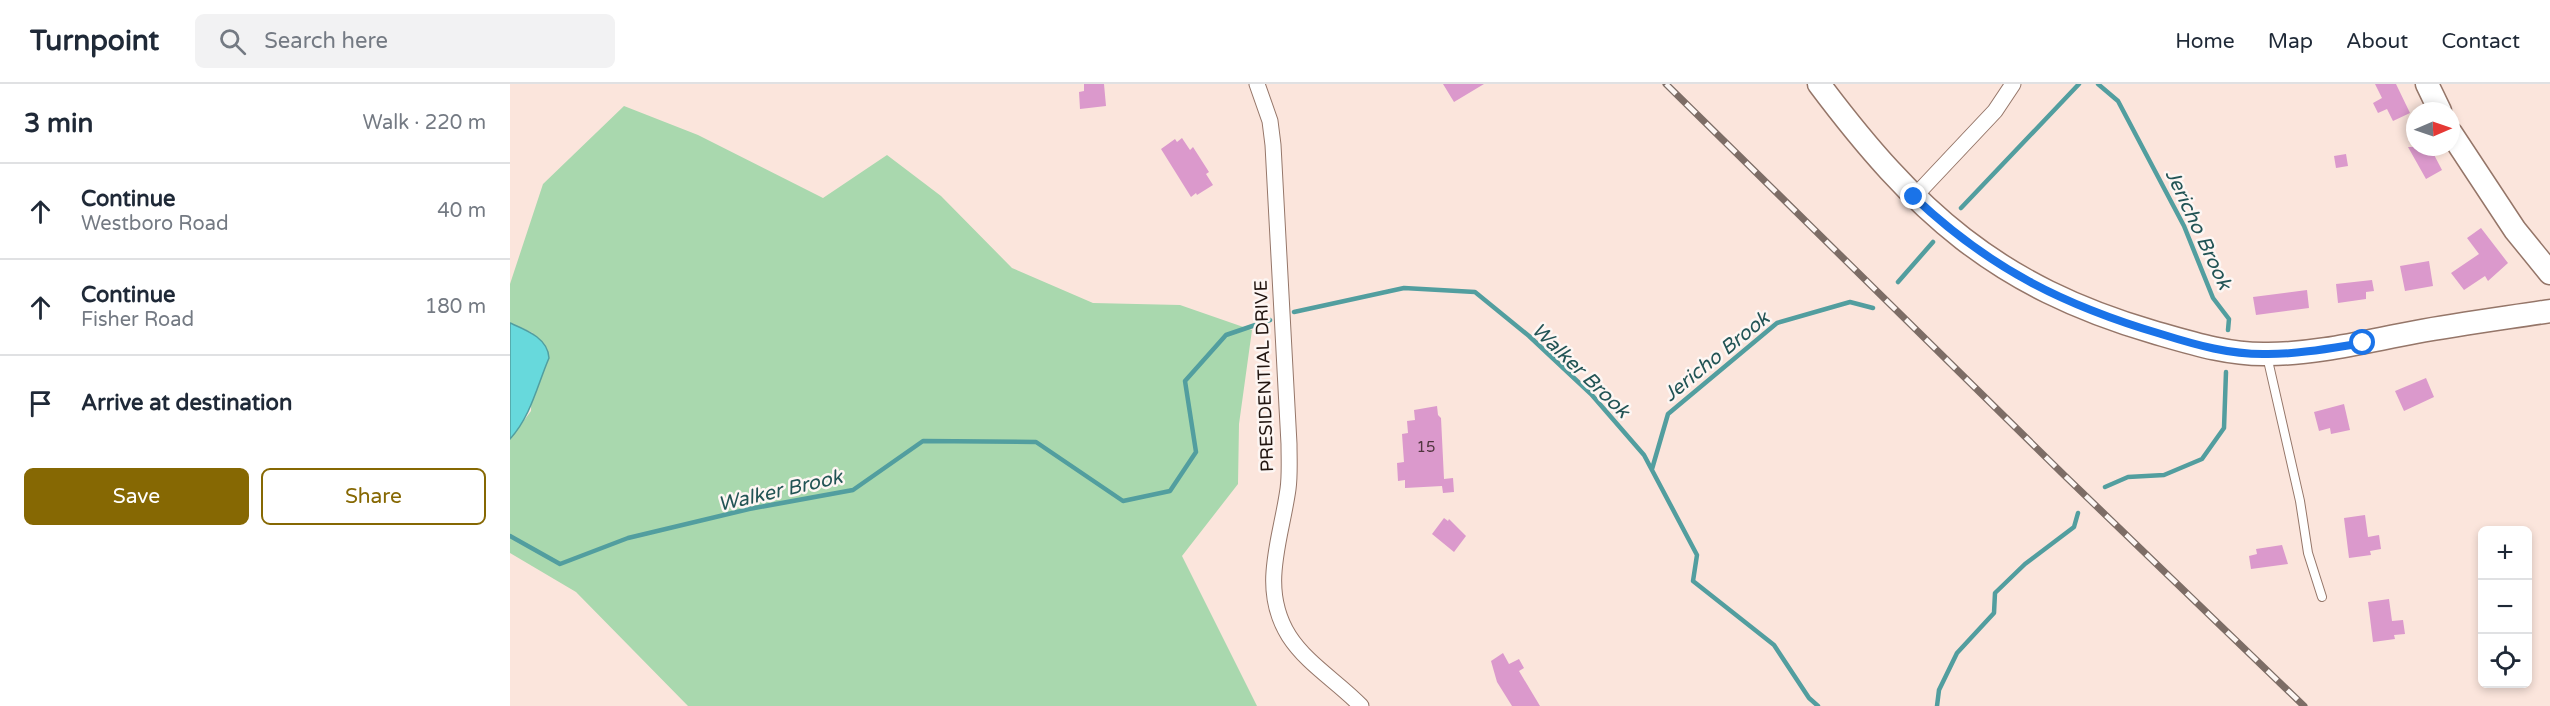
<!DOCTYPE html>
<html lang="en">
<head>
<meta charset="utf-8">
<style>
  :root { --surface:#fff; --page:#f2f2f3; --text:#1f2937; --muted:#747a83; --line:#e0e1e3; --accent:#866803 }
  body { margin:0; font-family:"Varela Round",sans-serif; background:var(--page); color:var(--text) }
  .controls { position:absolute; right:18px; bottom:18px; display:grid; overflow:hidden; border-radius:9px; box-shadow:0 3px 9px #0003 }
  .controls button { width:54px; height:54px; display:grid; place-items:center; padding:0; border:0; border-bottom:2px solid var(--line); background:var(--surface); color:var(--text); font:30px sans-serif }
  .compass { position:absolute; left:1896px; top:18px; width:54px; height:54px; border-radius:50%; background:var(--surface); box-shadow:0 3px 9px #0003; rotate:88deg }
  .stop { position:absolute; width:18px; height:18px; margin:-14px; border:4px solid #1a73e8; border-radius:50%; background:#fff }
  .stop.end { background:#1a73e8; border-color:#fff; box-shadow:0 2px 6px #0008 }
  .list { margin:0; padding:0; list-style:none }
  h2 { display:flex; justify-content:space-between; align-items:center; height:78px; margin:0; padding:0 24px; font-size:26px }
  h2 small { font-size:20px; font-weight:400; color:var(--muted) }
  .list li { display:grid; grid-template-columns:39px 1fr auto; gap:18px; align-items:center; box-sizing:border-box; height:96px; padding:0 24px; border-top:2px solid var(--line) }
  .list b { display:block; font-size:22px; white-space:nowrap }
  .list p { margin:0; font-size:20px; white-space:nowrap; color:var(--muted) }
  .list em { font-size:20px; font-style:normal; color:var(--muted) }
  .actions { display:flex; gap:12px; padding:18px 24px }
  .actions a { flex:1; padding:14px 0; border:2px solid var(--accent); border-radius:9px; text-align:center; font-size:21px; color:var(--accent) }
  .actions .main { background:var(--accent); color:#fff }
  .icon { flex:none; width:33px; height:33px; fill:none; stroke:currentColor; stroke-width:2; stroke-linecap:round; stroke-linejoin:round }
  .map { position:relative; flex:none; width:2040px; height:622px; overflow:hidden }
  header { display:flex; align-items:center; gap:36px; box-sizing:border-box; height:84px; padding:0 30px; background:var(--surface); border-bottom:2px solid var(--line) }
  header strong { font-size:28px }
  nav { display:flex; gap:33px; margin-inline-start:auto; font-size:21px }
  .search { width:420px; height:54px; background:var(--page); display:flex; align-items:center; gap:15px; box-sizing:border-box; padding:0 21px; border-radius:9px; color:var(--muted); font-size:22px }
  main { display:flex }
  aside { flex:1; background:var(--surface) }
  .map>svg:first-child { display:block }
</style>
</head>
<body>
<header>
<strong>Turnpoint</strong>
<div class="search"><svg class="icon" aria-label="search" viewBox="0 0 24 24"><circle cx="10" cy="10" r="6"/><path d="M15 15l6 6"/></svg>Search here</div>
<nav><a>Home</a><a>Map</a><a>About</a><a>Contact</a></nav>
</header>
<main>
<aside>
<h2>3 min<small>Walk · 220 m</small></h2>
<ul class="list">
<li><svg class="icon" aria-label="ahead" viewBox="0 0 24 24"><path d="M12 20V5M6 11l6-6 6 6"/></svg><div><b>Continue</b><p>Westboro Road</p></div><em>40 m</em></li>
<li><svg class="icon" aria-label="ahead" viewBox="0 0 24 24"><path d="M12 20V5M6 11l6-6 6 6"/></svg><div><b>Continue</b><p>Fisher Road</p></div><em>180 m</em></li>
<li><svg class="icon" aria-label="arrive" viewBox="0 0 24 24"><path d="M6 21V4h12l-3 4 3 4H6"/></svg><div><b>Arrive at destination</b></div></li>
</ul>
<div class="actions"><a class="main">Save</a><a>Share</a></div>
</aside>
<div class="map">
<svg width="2040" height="622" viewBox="0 0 2040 622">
  <rect width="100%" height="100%" fill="#fbe5dc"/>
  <!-- green -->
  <path fill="#a9d8ae" d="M114,22l74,29 125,63 64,-43 54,41 71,72 81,35 87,2 72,25 -13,94 -1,60 -56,72 75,150h-569l-112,-114 -66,-39v-114l21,-28 2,-78 -23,-10v-39l33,-100z"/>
  <!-- water -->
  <path fill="#67d9dc" stroke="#529e9f" stroke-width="1.5" d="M0,239c16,7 38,15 39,35 -12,28 -18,58 -39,81z"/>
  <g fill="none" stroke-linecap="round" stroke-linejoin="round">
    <!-- stream -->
    <path stroke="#529e9f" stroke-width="4.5" d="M1588,0l20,17 66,125 29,72 16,21 -1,11
      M1451,124l118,-124
      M1388,198l35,-40
      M784,228l110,-24 71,4 54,44 62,58 53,61 53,100 -4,26 81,64 35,53 9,8
      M1142,385l16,-55 109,-91 73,-21 23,6
      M1595,403l23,-10 36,-2 38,-16 22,-31 2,-56
      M0,452l50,28 68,-26 121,-29 104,-19 70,-49 113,1 87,59 47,-10 26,-39 -11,-71 41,-46 44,-15
      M1427,622l2,-16 18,-37 37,-40 1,-20 30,-29 49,-37 4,-14"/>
  </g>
  <!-- building -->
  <path fill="#db99cc" d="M574,0h20l2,22 -26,3 -1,-17 5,-1z
    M933,0h41l-30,18z
    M1865,0h21l14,29 -17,8 -6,-12 -9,4 -5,-10 9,-5z
    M672,54l8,12 3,-3 16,25 -3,2 7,11 -16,10 -1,-2 -5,4 -30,-48 14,-10 2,3z
    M1898,63h22l12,23 -16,9z
    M1836,70l2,12 -12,2 -2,-12z
    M1971,144l27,35 -20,18 -3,-5 -21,14 -13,-17 28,-19 -12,-16z
    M1919,177l4,25 -28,5 -5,-25z
    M1862,196l2,11 -8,1v7l-28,4 -2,-19z
    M1797,206l2,18 -53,7 -3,-18z
    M1916,294l8,19 -30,14 -9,-20z
    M1834,320l6,26 -19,4 -1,-6 -11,3 -5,-19z
    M927,322l1,9 3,3 3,61 9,-1 1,14 -11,1 -1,-7 -37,2v-8l-7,1 -1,-18 7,-1 -2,-28 6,-1 -1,-12 8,-1 -1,-10z
    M1855,431l3,22 11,-2 2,14 -11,2 1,4 -22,3 -5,-40z
    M934,434l4,3 1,-2 17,17 -12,16 -22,-18z
    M1772,461l6,19 -37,5 -2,-13 8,-2 -1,-5z
    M1879,515l3,22 11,-1 2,14 -11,1 1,4 -22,3 -5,-40z
    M993,569l6,11 10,-5 5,9 -5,3 21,35h-28l-15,-24 -6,-21z"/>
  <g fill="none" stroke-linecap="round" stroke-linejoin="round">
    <defs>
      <path id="lane" d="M1757,272l33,145 8,52 14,44"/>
      <path id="street" d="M747,0l13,37 3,24 16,299c0,15 1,31 -1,45 -7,51 -29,99 1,147 18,28 49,46 72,70
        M1404,113l81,-86 18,-27"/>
      <path id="secondary" d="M1309,0c96,128 177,202 334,248 38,11 75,23 115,22 50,0 99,-13 148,-22 44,-8 89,-14 134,-21
        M1917,0l13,27
        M1941,49l64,97 35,43"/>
    </defs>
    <!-- lane casing -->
    <use href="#lane" stroke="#957669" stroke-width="10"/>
    <!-- street casing -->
    <use href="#street" stroke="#957669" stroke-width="17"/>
    <!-- secondary casing -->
    <use href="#secondary" stroke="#957669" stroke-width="25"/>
    <!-- lane -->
    <use href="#lane" stroke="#fff" stroke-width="8"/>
    <!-- street -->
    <use href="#street" stroke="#fff" stroke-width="15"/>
    <!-- secondary -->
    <use href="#secondary" stroke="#fff" stroke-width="22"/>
    <defs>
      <path id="rail" d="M1156,0l398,391 240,231"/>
    </defs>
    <!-- rail casing -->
    <use href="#rail" stroke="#7d6d66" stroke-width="7"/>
    <!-- rail -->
    <use href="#rail" stroke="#fdf6f3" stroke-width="4.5" stroke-dasharray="14" stroke-linecap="butt"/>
  </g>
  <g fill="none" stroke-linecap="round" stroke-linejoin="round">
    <!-- route -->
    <path stroke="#1a73e8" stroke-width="8" d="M1404,113c75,71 149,108 247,137 35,11 70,21 107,20 32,0 63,-6 95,-11"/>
  </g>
  <g text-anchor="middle" stroke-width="5" stroke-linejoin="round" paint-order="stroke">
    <!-- number labels -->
    <g font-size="15" fill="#50363f">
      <text x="916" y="368">15</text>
    </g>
    <!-- street labels -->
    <g font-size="18" fill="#211510" stroke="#fdf6f3">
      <text transform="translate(754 292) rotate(-92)" y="6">PRESIDENTIAL DRIVE</text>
    </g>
    <!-- water labels -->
    <g font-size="20" font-style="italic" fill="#225455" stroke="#fdf6f3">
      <text transform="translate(1689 145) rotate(65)" y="7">Jericho Brook</text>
      <text transform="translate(1206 272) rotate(-39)" y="7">Jericho Brook</text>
      <text transform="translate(1071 286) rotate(44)" y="7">Walker Brook</text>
      <text transform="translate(270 406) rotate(-13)" y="7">Walker Brook</text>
    </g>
  </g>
</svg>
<div class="controls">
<button>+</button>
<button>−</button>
<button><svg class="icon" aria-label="locate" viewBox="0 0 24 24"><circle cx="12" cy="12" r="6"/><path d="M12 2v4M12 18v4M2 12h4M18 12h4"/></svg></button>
</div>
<svg class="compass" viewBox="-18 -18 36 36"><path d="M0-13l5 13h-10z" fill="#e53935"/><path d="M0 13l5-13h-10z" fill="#747a83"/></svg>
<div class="stop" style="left:1853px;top:259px"></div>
<div class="stop end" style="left:1404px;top:113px"></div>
</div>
</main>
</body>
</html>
